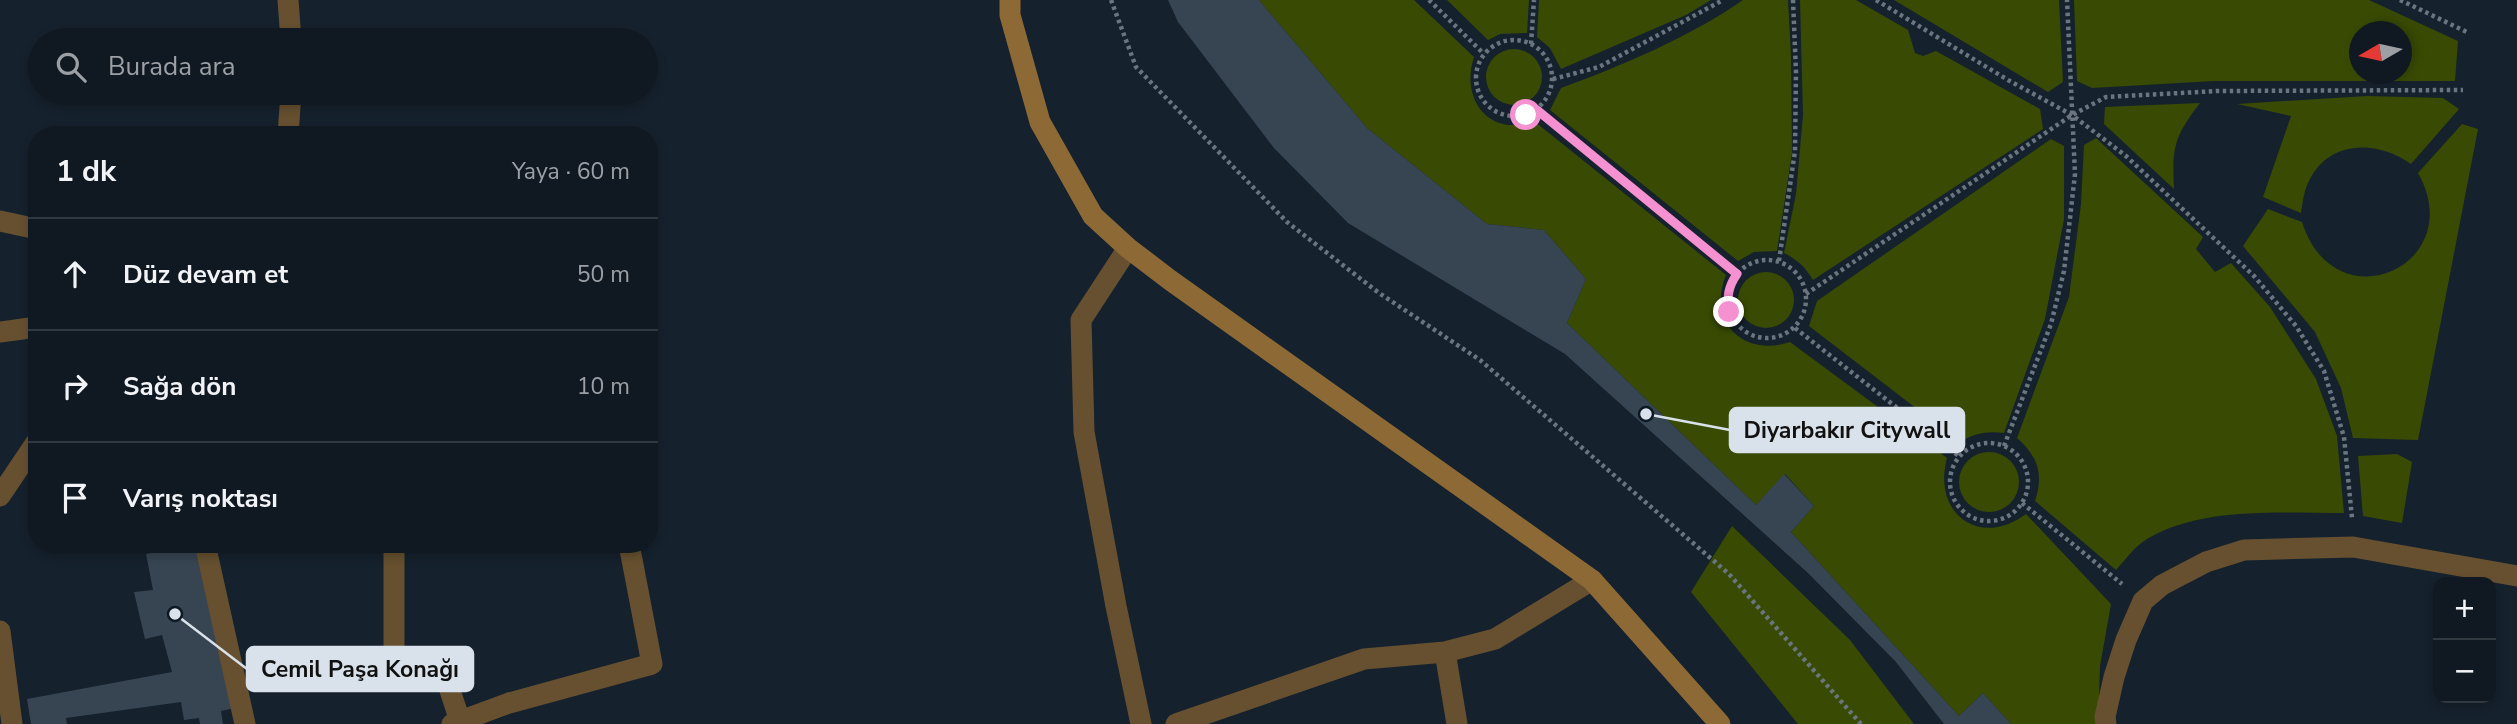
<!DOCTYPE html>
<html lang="tr">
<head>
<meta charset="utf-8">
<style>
  :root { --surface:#101922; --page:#19222a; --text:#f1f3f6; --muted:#9ca0a5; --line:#303840 }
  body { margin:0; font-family:"Nunito Sans",sans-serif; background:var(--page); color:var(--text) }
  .controls { position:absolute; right:21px; bottom:21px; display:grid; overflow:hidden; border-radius:14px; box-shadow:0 4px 10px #0003 }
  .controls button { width:63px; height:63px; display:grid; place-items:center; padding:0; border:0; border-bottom:2px solid var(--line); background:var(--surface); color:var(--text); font:35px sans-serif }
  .compass { position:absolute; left:2349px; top:21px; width:63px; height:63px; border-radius:50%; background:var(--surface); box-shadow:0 4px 10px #0003; rotate:261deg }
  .stop { position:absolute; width:21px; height:21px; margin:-16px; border:5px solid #f590d1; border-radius:50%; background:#fff }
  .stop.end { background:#f590d1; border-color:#fff; box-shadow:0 2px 7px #0008 }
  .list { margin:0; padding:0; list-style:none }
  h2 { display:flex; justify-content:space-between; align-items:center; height:91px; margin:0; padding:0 28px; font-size:30px }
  h2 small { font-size:23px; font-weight:400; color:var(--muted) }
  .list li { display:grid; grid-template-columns:46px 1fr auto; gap:21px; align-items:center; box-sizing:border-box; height:112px; padding:0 28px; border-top:2px solid var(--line) }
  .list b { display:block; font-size:26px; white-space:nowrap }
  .list em { font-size:23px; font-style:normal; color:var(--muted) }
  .icon { flex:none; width:38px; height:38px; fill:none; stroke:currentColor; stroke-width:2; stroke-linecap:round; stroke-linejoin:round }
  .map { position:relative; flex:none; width:2517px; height:724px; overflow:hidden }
  .search { position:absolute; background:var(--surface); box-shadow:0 4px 10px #0003; left:28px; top:28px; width:630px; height:77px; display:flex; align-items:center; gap:18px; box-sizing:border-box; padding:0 24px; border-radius:38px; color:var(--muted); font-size:26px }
  .panel { position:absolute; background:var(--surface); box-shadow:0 4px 10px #0003; left:28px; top:126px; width:630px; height:427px; border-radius:28px }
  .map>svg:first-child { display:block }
</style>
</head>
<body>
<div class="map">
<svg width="2517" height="724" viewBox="0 0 2517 724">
  <rect width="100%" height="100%" fill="#15212d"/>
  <!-- green -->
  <path fill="#394b03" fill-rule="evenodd" d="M1259,0h155l60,57c-14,42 15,81 60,64l192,154c-19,46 17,83 64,67l157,116c-15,55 32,91 79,56l85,90 -11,62 -2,58h-87l-28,-31 -24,23 -168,-184 23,-26 -29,-32 -29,31 -189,-182 19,-44 -42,-49 -57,-6 -120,-96z
    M1447,0h82l-2,33 -27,1 -12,6z
    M1539,0h172l-25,15 -125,54 -11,-21 -13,-11z
    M1743,0h45l3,56 1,97 -15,98 -23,1 -16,9 -188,-151 11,-22c60,-22 129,-51 182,-88z
    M1800,0h56l52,30 7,23 8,3 13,-5 104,58 3,20 -230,151c-8,-13 -15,-20 -29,-27l12,-59 7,-79z
    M1894,0h165l4,82 -15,10z
    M2074,0h295l89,41 -3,40h-241l-122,7 -15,-7zM2360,32h42v42h-42z
    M1486 77a28 28 0 1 1 56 0a28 28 0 1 1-56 0Z
    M2367,96l76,2 16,11 -48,55c-38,-27 -90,-23 -106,27 -2,7 -3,15 -4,22l-38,-16 28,-81 -54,-12z
    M2200,103c-26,34 -28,44 -26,86l-70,-65 1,-17z
    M2462,124l16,5 -60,311 -65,-2 -12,-50 -26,-56 -72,-86 25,-37 34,13c33,104 168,43 116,-49z
    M2096,138l107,99 -7,12 19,23 16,-9 39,44 46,72 21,57 7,77c-61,0 -143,-7 -197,26 -12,7 -22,21 -31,31l-81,-69c9,-26 3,-45 -18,-63l52,-141 12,-93 3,-59z
    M2051,139l13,7v73l-19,100 -41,114c-17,-2 -29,0 -44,9l-151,-116 8,-25z
    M1738 300a28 28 0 1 1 56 0a28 28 0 1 1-56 0Z
    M1959 482a30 30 0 1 1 60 0a30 30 0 1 1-60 0Z
    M2397,454l15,8 -10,61 -39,-7 -5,-60z
    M1732,526l118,114 64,84h-116l-107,-132z"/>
  <!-- building -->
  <path fill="#374552" d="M1168,0h91l108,128 120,96 57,6 42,49 -19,44 189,182 28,-31 30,32 -23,26 168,184 24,-23 28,31h-67l-48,-62 -88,-89 -243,-219 -217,-131 -74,-75 -96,-126z
    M161,544h33l41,164 -14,3 2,13h-23l-1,-6 -15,2 -3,-18 -115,16 1,6h-36l-4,-25 145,-27 -10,-37 -17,4 -11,-47 19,-2 -7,-36 16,-3z"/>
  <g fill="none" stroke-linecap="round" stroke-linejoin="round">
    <!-- path -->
    <path stroke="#6a757f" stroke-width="4.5" stroke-dasharray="3.5 3.5" stroke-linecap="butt" d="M1111,0l25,67 151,155 92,71 101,67 249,214 132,150
      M1429,0l55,54
      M1876,0l132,80 64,35 54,41 128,120 42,50 28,45 20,66 8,81
      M2400,0l69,33
      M1476 78a38 38 0 1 1 76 0a38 38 0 1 1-76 0Z
      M1531,44l3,-44
      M1553,79l46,-12 124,-67
      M1537,109l200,165
      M1728 299a39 39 0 1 1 78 0a39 39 0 1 1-78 0Z
      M1779,261l16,-110 1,-79 -3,-72
      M1806,294l266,-179 34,-18 111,-6 246,-1
      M1795,328l165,129
      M1950 482a39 39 0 1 1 78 0a39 39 0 1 1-78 0Z
      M2004,446l47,-122 13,-53 11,-97 -8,-174
      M2022,503l100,81"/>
    <!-- street -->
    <path stroke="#665030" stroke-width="21" d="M288,0l3,40
      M288,135l3,-42
      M0,221l37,8
      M1128,248l-47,72 3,112 32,174 25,118
      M0,332l37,-5
      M0,496l37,-55
      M205,544l40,180
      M394,544v122l50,6 16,49
      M0,631l12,93
      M1445,652l12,72
      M452,724l57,-21 143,-39 -23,-120
      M1176,724l188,-65 81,-7 50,-13 97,-59
      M2106,724l-1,-7 9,-40 12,-37 17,-39 19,-16 44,-23 38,-12 109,-3 164,29"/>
    <!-- secondary -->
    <path stroke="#8d6a35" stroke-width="21" d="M1010,0v15l30,107 53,94 35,32 42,32 422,300 128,144"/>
  </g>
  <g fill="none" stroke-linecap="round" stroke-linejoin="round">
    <!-- route -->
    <path stroke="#f590d1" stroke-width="9" d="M1526,115l11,-5 200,164c-9,13 -10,22 -8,38"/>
  </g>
  <!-- callouts -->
  <path fill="none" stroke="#d9e2ea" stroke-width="2.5" d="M1646 414L1730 430M175 614L247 669"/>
  <g fill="#d9e2ea" stroke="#0c1823" stroke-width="2.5">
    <circle cx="1646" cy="414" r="7"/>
    <circle cx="175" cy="614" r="7"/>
  </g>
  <g fill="#d9e2ea" stroke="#d9e2ea" stroke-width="2.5">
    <rect x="1730" y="408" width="234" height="44" rx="7"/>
    <rect x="247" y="647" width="226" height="44" rx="7"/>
  </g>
  <g font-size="23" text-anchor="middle" font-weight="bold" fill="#111">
    <text x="1847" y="438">Diyarbakır Citywall</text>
    <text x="360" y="677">Cemil Paşa Konağı</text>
  </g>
</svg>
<div class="controls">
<button>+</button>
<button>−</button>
</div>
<svg class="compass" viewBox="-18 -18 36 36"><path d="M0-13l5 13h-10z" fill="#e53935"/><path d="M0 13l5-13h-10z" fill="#9ca0a5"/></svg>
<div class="stop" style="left:1526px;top:115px"></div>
<div class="stop end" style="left:1729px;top:312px"></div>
<div class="search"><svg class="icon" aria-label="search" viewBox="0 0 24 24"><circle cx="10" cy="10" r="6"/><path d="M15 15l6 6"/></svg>Burada ara</div>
<section class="panel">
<h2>1 dk<small>Yaya · 60 m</small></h2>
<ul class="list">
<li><svg class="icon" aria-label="ahead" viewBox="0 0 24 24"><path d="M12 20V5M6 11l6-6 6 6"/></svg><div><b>Düz devam et</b></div><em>50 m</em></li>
<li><svg class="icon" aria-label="right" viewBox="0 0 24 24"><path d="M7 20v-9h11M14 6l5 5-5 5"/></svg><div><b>Sağa dön</b></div><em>10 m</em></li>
<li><svg class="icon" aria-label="arrive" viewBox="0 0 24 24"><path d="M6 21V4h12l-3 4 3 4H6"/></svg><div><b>Varış noktası</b></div></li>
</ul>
</section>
</div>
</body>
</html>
